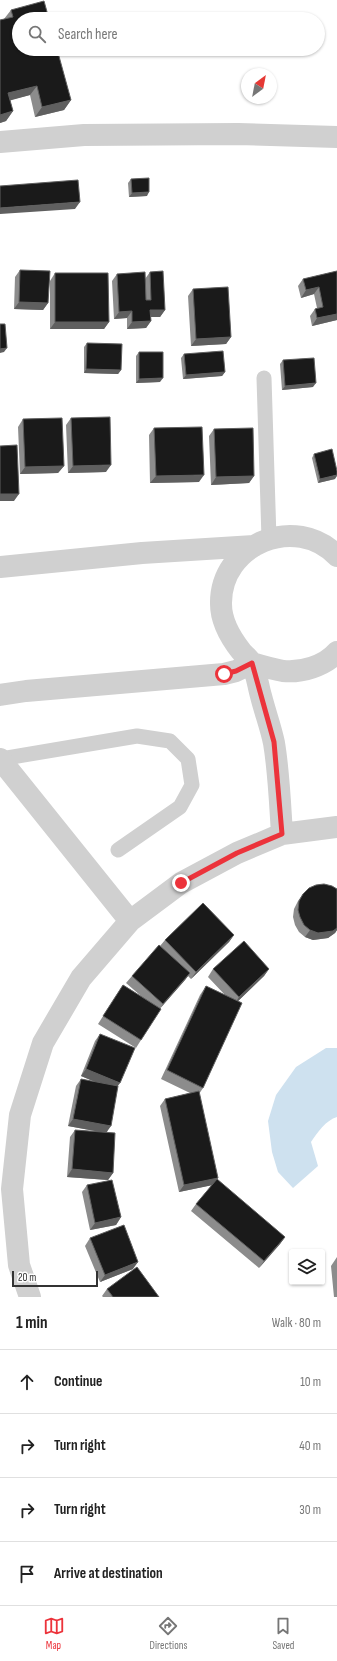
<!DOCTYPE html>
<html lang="en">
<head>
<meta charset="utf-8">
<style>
  :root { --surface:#fff; --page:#f6f6f6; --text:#222; --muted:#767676; --line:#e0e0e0; --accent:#ec333b }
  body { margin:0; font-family:"Sofia Sans Condensed",sans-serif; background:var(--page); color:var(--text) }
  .controls { position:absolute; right:12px; bottom:12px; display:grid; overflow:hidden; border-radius:4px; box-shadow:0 1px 3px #0004 }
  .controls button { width:36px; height:36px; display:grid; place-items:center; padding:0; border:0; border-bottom:1px solid var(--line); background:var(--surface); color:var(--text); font:20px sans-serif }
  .compass { position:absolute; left:241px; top:68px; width:36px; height:36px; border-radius:50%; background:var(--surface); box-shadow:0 1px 3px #0004; rotate:32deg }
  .scale { position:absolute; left:12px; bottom:10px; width:86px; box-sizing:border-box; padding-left:4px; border:2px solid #333; border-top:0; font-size:11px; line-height:14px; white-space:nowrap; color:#333; -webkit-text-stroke:3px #fff; paint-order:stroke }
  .stop { position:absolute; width:12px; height:12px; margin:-9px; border:3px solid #ec333b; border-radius:50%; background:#fff }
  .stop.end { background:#ec333b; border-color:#fff; box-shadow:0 1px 4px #0008 }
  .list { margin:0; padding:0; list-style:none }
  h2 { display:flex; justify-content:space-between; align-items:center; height:52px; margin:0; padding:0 16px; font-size:17px }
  h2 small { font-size:13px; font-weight:400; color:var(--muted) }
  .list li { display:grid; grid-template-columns:26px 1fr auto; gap:12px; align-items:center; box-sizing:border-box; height:64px; padding:0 16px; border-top:1px solid var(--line) }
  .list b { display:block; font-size:15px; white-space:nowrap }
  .list em { font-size:13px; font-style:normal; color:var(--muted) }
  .icon { flex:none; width:22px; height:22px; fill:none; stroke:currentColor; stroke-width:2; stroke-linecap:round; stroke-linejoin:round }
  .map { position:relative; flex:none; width:337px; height:1297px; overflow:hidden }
  .search { position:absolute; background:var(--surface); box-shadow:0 1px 3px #0004; left:12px; right:12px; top:12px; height:44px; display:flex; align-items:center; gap:10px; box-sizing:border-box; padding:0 14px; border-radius:22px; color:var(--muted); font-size:15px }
  .sheet { height:308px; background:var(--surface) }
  nav { display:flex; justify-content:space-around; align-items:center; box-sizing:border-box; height:56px; border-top:1px solid var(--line); background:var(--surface); font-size:11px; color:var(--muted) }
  nav a { display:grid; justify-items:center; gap:2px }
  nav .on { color:var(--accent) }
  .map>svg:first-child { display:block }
</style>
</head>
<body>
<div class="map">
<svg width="337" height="1297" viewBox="0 0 337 1297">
  <rect width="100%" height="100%" fill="#fff"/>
  <!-- water -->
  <path fill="#cee1ef" d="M326,1048h11v69c-11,3 -20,16 -26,25l7,24 -25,22 -15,-16 -6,-20 -4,-31 8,-26 20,-28z"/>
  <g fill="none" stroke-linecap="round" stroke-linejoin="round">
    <!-- service -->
    <path stroke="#d0d0d0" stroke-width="15" d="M264,378l5,161
      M0,759l137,-23 33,5 18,18 4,26 -12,22 -62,43"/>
    <!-- minor -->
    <path stroke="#d0d0d0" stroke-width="22" d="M0,142l84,-7 154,-1 99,3
      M0,567l142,-14 112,-7
      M0,695l26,-4 198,-17 12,-3 16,-8c10,3 21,6 31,8 18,2 42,-5 54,-19
      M0,759l130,162
      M282,834c-2,-30 -3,-61 -8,-91 -3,-15 -9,-31 -13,-47 -3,-10 -4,-22 -9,-32 -2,-5 -8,-9 -11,-13 -11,-14 -20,-29 -20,-47 -1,-60 75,-91 116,-48
      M30,1297l-11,-32 -7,-76 8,-74 23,-72 38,-65 49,-57 51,-38 56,-30 45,-19 55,-7"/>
  </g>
  <!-- wall -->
  <path fill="#8c8c8c" d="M11,10l60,90 -7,10 -29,7 -5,-22 -20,5 3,11 -7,10 -6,2v-103l4,-1z
    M131,179l16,17 -18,1 -1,-14z
    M20,270l28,33 -5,7 -29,-1 1,-32z
    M337,271v49l-25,6 -2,-10 5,-7 2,-1 -3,-14 -13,4 -3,-12 5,-7z
    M150,272l15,38 -5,7h-9v4l-5,7 -19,1v-11l-13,1 -2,-38 5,-7 28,5z
    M55,273l54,49 -5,7h-54v-48z
    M193,289l38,48 -5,7 -35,2 -3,-50z
    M87,343l34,27 -3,4 -34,-1v-26z
    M139,352l21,30 -24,1v-27z
    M184,354l41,18 -3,4 -39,3 -2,-21z
    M283,360l30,27 -31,3 -2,-26z
    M71,418l35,54 -38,1 -2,-48z
    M23,419l41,47 -6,7 -38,1 -2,-47z
    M154,428l45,54 -49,1 -1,-48z
    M214,429l40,47 -5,7 -38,2 -2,-49z
    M314,454l21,25 -17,4 -6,-25z
    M337,889v41l-2,3 -7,5 -15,2 -8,-3 -6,-5 -4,-7 -2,-8 1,-8 4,-8 5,-7z
    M234,935l-5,7 -38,37 -3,-3 -3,4 -25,28 -19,32 -5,8 -38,-24 25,-39 18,11 -15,-13 6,-7 28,-30 5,-6z
    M213,969h56l-5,7 -26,25 -35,87 -4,6 17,86 69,57 -5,7 -21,24 -68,-57 5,-7 16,-19 -33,7 -19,-86 5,-7 25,-6 -29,-14 39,-84 6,-9 19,9 -17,-18z
    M100,1034l18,52 -11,46 6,41 -5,7 -41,-3 3,-40 5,-7 20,1 -27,-5 8,-40 5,-7 14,3 -14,-6 14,-35z
    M87,1185l34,32 -5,8 -26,5 -8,-38z
    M90,1238l43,31 -33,13 -15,-36z
    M337,1257v40h-3l-3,-31z
    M107,1289l52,8h-56l-1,-1z"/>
  <!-- shaded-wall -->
  <path fill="#5f5f5f" d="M37,86l-7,9 -29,8 7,-10z
    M71,100l-7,10 -29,7 7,-10z
    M13,111l-7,10 -6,2v-8z
    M149,192l-2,4 -18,1 3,-4z
    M80,202l-5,7 -75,5v-6z
    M319,287l-5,7 -13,4 5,-8z
    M19,302l29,1 -5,7 -29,-1z
    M150,310h15l-5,7h-15z
    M132,311l-5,7 -13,1 5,-7z
    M337,314v6l-25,6 5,-8z
    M151,321l-5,7 -19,1 5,-7z
    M55,322h54l-5,7h-54z
    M231,337l-5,7 -35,2 5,-7z
    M7,348l-3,4 -4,1v-4z
    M86,369l35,1 -3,4 -34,-1z
    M225,372l-3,4 -39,3 3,-4z
    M163,378l-3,4 -24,1 3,-4z
    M316,383l-3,4 -31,3 3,-4z
    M111,465l-5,7 -38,1 5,-7z
    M64,466l-6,7 -38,1 5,-7z
    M204,475l-5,7 -49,1 6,-7z
    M337,475v1l-2,3 -17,4 2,-4z
    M254,476l-5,7 -38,2 5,-8z
    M0,494h19l-5,7h-14z
    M337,928v2l-2,3 -7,5 -15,2 -8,-3 5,-7z
    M234,935l-5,7 -38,37 5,-7z
    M269,969l-5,7 -30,29 5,-8z
    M190,973l-5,7 -27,31 5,-7z
    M86,1069l34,14 -5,7 -34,-14z
    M73,1119l38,7 -5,7 -38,-7z
    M72,1169l41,4 -5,7 -41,-3z
    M218,1178l-5,7 -34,7 5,-7z
    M121,1217l-5,8 -26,5 5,-7z
    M285,1237l-5,7 -21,24 5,-7z
    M138,1262l-5,7 -33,13 5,-7z"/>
  <!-- building -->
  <path fill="#1a1a1a" stroke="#5f5f5f" d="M44,1l5,18h-30v30h38l14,51 -29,7 -5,-21 -29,7 5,18 -13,4v-95l13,-3 -2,-7z
    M149,178v14l-17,1 -1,-14z
    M78,180l2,22 -80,6v-22z
    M20,270l30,1 -2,32 -29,-1z
    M163,271l2,39h-15l1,11 -19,1v-11l-13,1 -2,-38 28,-2 1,28h5l-1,-28z
    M337,271v43l-20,4 -2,-9 8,-2 -4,-20 -13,3 -3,-11z
    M55,273h53l1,49h-54z
    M228,287l3,50 -35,2 -3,-50z
    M0,324h5l2,24 -7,1z
    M87,343l35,1 -1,26 -35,-1z
    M223,351l2,21 -39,3 -2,-21z
    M139,352h24v26l-24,1z
    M314,358l2,25 -31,3 -2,-26z
    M110,417l1,48 -38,1 -2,-48z
    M62,418l2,48 -39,1 -2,-48z
    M202,427l2,48 -48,1 -2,-48z
    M253,428l1,48 -38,1 -2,-48z
    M17,445l2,49h-19v-48z
    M332,449l5,22v4l-17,4 -6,-25z
    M324,884l8,2 5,3v39l-4,3 -15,2 -8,-3 -6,-5 -4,-8 -2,-7 1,-9 4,-7 6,-6 7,-3z
    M203,903l31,32 -38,37 -31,-32z
    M244,941l25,28 -30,28 -26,-28z
    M159,945l31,28 -27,31 -31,-28z
    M123,985l38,24 -20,31 -38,-24z
    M206,986l36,17 -39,85 -36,-18z
    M100,1034l35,14 -15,35 -34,-14z
    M81,1079l37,7 -7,40 -38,-7z
    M199,1091l19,87 -34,7 -19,-86z
    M75,1130l40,3 -2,40 -41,-4z
    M217,1179l68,58 -21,24 -68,-57z
    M112,1180l9,37 -26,6 -8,-38z
    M124,1225l14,37 -33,13 -15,-37z
    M137,1267l22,30h-46l-6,-8z"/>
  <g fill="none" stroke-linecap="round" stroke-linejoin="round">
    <!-- route -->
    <path stroke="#ec333b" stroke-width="5" d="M181,883l56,-30 45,-19 -8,-92 -22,-79 -16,8 -12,3"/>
  </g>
</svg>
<div class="controls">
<button><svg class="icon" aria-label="layers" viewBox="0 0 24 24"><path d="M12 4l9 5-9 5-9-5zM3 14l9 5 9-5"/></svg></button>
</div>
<svg class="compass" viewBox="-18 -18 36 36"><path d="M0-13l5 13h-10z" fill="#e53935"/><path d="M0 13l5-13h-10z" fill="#767676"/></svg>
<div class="scale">20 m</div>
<div class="stop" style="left:224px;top:674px"></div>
<div class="stop end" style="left:181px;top:883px"></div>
<div class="search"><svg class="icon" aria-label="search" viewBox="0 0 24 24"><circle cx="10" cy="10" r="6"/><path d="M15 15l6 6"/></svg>Search here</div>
</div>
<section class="sheet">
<h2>1 min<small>Walk · 80 m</small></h2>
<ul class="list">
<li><svg class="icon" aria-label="ahead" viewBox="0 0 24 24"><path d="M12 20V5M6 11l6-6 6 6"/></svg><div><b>Continue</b></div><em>10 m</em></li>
<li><svg class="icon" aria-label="right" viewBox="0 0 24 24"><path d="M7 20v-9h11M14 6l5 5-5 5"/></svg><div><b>Turn right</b></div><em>40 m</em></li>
<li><svg class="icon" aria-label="right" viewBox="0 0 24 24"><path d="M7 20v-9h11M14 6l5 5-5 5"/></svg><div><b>Turn right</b></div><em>30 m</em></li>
<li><svg class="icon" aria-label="arrive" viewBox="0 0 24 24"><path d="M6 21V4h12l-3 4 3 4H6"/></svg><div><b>Arrive at destination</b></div></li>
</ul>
</section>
<nav>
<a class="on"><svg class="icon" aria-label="map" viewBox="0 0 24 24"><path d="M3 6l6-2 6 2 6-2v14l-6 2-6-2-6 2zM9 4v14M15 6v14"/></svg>Map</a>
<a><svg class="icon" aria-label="directions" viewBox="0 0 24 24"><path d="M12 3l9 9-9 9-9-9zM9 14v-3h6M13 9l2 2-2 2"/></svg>Directions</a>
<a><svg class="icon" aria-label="saved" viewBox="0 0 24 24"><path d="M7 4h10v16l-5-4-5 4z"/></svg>Saved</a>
</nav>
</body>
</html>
